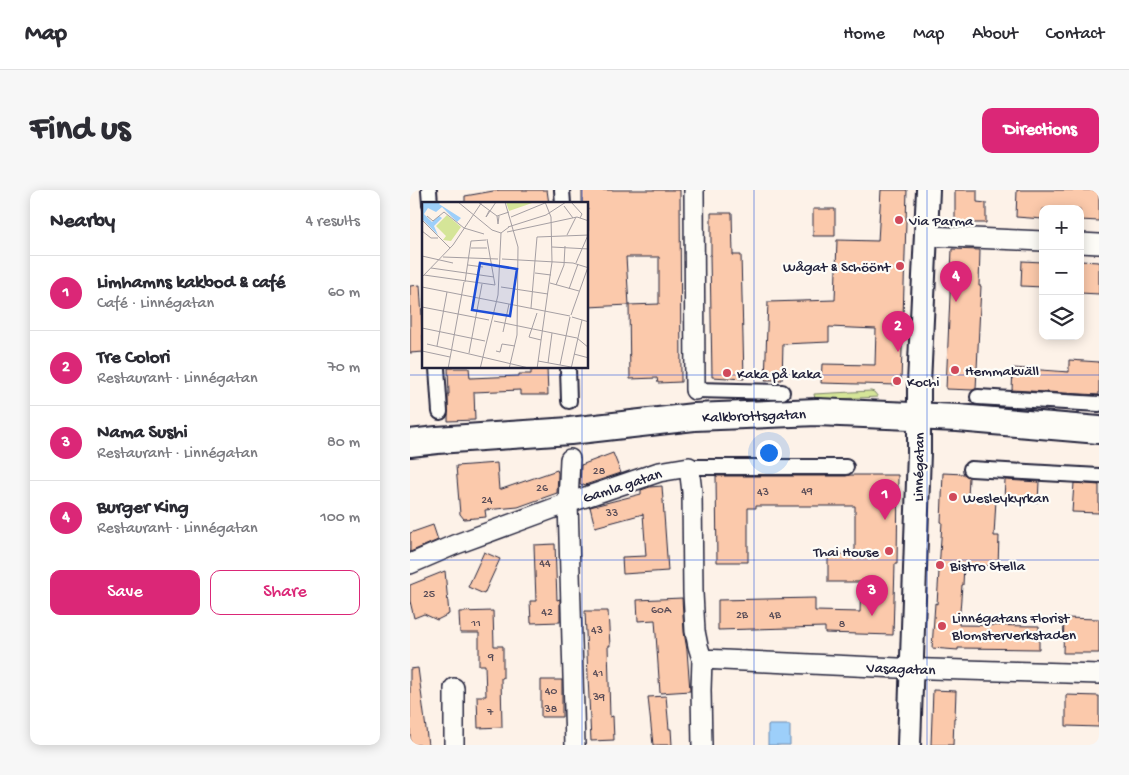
<!DOCTYPE html>
<html lang="en">
<head>
<meta charset="utf-8">
<style>
  :root { --surface:#fff; --page:#f7f7f7; --text:#2b2b33; --muted:#7c7c81; --line:#e1e1e2; --accent:#db2777 }
  body { margin:0; font-family:"Gochi Hand",sans-serif; background:var(--page); color:var(--text) }
  .controls { position:absolute; right:15px; top:15px; display:grid; overflow:hidden; border-radius:10px; box-shadow:0 2px 12px #0003 }
  .controls button { width:45px; height:45px; display:grid; place-items:center; padding:0; border:0; border-bottom:1px solid var(--line); background:var(--surface); color:var(--text); font:25px sans-serif }
  .you { position:absolute; left:358px; top:262px; width:18px; height:18px; margin:-12px; border:4px solid #fff; border-radius:50%; background:#1a73e8; box-shadow:0 0 0 8px #1a73e833 }
  .badge { display:grid; place-items:center; width:32px; height:32px; border-radius:50%; background:var(--accent); color:#fff; font-size:16px; font-weight:700 }
  .pin { position:absolute; translate:-50% -41px; filter:drop-shadow(0 1px 2px #0008) }
  .pin::after { content:''; position:absolute; top:26px; width:18px; height:15px; background:inherit; clip-path:polygon(0 0,100% 0,50% 100%) }
  .list { margin:0; padding:0; list-style:none }
  h2 { display:flex; justify-content:space-between; align-items:center; height:65px; margin:0; padding:0 20px; font-size:21px }
  h2 small { font-size:16px; font-weight:400; color:var(--muted) }
  .list li { display:grid; grid-template-columns:32px 1fr auto; gap:15px; align-items:center; box-sizing:border-box; height:75px; padding:0 20px; border-top:1px solid var(--line) }
  .list b { display:block; font-size:19px; white-space:nowrap }
  .list p { margin:0; font-size:16px; white-space:nowrap; color:var(--muted) }
  .list em { font-size:16px; font-style:normal; color:var(--muted) }
  .actions { display:flex; gap:10px; padding:15px 20px }
  .actions a { flex:1; padding:11px 0; border:1px solid var(--accent); border-radius:10px; text-align:center; font-size:18px; color:var(--accent) }
  .actions .main { background:var(--accent); color:#fff }
  .icon { flex:none; width:28px; height:28px; fill:none; stroke:currentColor; stroke-width:2; stroke-linecap:round; stroke-linejoin:round }
  .map { position:relative; flex:none; width:689px; height:555px; overflow:hidden; border-radius:10px }
  header { display:flex; align-items:center; gap:30px; box-sizing:border-box; height:70px; padding:0 25px; background:var(--surface); border-bottom:1px solid var(--line) }
  header strong { font-size:24px }
  nav { display:flex; gap:28px; margin-inline-start:auto; font-size:18px }
  .intro { display:flex; align-items:center; justify-content:space-between; box-sizing:border-box; height:120px; padding:0 30px }
  h1 { margin:0; font-size:35px }
  .button { padding:12px 22px; border-radius:10px; background:var(--accent); color:#fff; font-size:18px; font-weight:700 }
  main { display:flex; gap:30px; padding:0 30px }
  aside { flex:1; background:var(--surface); border-radius:10px; box-shadow:0 2px 12px #0003 }
  .map>svg:first-child { display:block }
</style>
</head>
<body>
<header>
<strong>Map</strong>
<nav><a>Home</a><a>Map</a><a>About</a><a>Contact</a></nav>
</header>
<div class="intro"><h1>Find us</h1><a class="button">Directions</a></div>
<main>
<aside>
<h2>Nearby<small>4 results</small></h2>
<ul class="list">
<li><span class="badge">1</span><div><b>Limhamns kakbod &amp; café</b><p>Café · Linnégatan</p></div><em>60 m</em></li>
<li><span class="badge">2</span><div><b>Tre Colori</b><p>Restaurant · Linnégatan</p></div><em>70 m</em></li>
<li><span class="badge">3</span><div><b>Nama Sushi</b><p>Restaurant · Linnégatan</p></div><em>80 m</em></li>
<li><span class="badge">4</span><div><b>Burger King</b><p>Restaurant · Linnégatan</p></div><em>100 m</em></li>
</ul>
<div class="actions"><a class="main">Save</a><a>Share</a></div>
</aside>
<div class="map">
<svg width="689" height="555" viewBox="0 0 689 555">
  <rect width="100%" height="100%" fill="#fdf2e8"/>
  <filter id="ink" filterUnits="userSpaceOnUse"><feTurbulence type="fractalNoise" baseFrequency=".02" numOctaves="2"/><feDisplacementMap in="SourceGraphic" scale="10" xChannelSelector="R" yChannelSelector="G"/><feConvolveMatrix kernelMatrix="1 2 1 2 8 2 1 2 1" color-interpolation-filters="sRGB"/></filter>
  <g filter="url(#ink)">
    <!-- green -->
    <path fill="#d5e598" stroke="#7c846a" d="M461,201l3,1 4,5 -60,3 -3,-1 -1,-5z"/>
    <!-- water -->
    <path fill="#9dcffa" stroke="#6c8aae" d="M358,535h22v20h-22z"/>
    <!-- building -->
    <path fill="#fbc9ab" stroke="#22223b" fill-rule="evenodd" d="M89,0h48l2,14h-84v-8z
      M172,0h98l1,192 -23,1 -1,-5 -27,1 -1,-74 -41,2v-103h-6zM216,67h33v47l-30,1z
      M471,0h26l-6,191 -3,4 -77,-2 1,-19 53,1 1,-36 -47,-2v15l-46,2 -1,36h-17l3,-78 67,-2 2,-60 41,1z
      M545,0h22v12l9,1v20h-31z
      M607,0h82v31l-19,-1v-11h-37v10l-27,-2z
      M403,19h22v27h-22z
      M301,23h21l1,42h8l3,124 -32,-2 -2,-122h1z
      M542,59l28,1 -1,36h2l-5,103 -3,1 -27,-1z
      M612,71l21,1v25l-22,-1z
      M670,71l19,1v32l-19,-1z
      M10,95l4,67 -14,1v-67z
      M659,170l30,2v33l-87,-5 1,-22 56,4z
      M38,178h21l1,10 49,-2v-2h12v-6h16l1,27h-28v-5l-46,2 1,28 -27,1v-27h1z
      M203,263l8,20 -36,12 -1,-1 -4,1 1,-20z
      M87,273l2,27 58,-20 1,3 -1,20 -39,14 -33,3 1,7 -22,2 -4,-5 -4,-48z
      M533,283l21,1 5,3 -1,21 28,1 -2,37h5l-1,30 -34,-1 -1,20h-1l-3,40 80,1v23l-81,-1v2l-26,-2 3,-45 2,1 5,-82h-1z
      M440,285h48l-1,89h-2l-2,71 -68,-2v-6l-107,3v-30l97,-2v13l45,1 1,-30h-33v-28h27v-48h-99v2h-8v54h-31l-1,-86h130z
      M595,290l34,2 -1,20 -34,-2z
      M664,293l25,2v28l-27,-1z
      M252,296l6,85 -45,3 -1,-17 24,-1 -3,-42 -48,13 -5,-20 51,-13v-4l9,-3z
      M23,335l5,15 -28,12v-19z
      M145,354l2,56 3,-1v23l-29,1 -1,-22h6l-2,-56z
      M74,362l16,7 -16,35 -16,-7z
      M35,381l4,43 -12,6 -13,-6 -10,4 -4,-17v-16z
      M272,408l2,34 3,18 3,41 -30,2 -5,-73 -17,1 -1,-21z
      M83,421l1,35h9v32h-2l1,49 -24,1 -1,-32h9l-1,-31h-6v-32h-19l-1,-21z
      M175,421h23l2,35h-2l2,71 3,-1 1,24 -23,1z
      M654,428l35,1v34h-36z
      M8,478l8,61 2,16h-18v-76z
      M131,490h21v37h-21z
      M523,500l23,1 -1,27h-1l-1,27h-22z
      M656,505l33,1v31l-33,-1z
      M256,506l3,33h2l1,16h-19l-5,-48z"/>
    <g fill="none" stroke-linecap="round" stroke-linejoin="round">
      <defs>
        <path id="pedestrian" d="M19,0l1,14
          M152,0l1,14
          M27,178l3,44
          M158,178l1,33
          M285,200l87,2
          M568,207l121,7
          M279,277h157
          M561,279l128,7"/>
        <path id="minor" d="M284,0l1,200
          M517,46l116,5
          M670,53l19,1
          M160,269l-2,44 7,242
          M0,374l44,-19 114,-42 91,-31 30,-5 3,25 1,101 2,38 3,15 4,13 -1,31 1,55
          M292,469l196,9 201,6
          M44,498v57"/>
        <path id="tertiary" d="M499,555l10,-293v-68l9,-194"/>
        <path id="secondary" d="M0,253l27,-3 133,-9 124,-14 123,-5 141,6 141,12"/>
      </defs>
      <!-- pedestrian casing -->
      <use href="#pedestrian" stroke="#22223b" stroke-width="18"/>
      <!-- minor casing -->
      <use href="#minor" stroke="#22223b" stroke-width="22"/>
      <!-- tertiary casing -->
      <use href="#tertiary" stroke="#22223b" stroke-width="26"/>
      <!-- secondary casing -->
      <use href="#secondary" stroke="#22223b" stroke-width="30"/>
      <!-- pedestrian -->
      <use href="#pedestrian" stroke="#fdfcf7" stroke-width="14"/>
      <!-- minor -->
      <use href="#minor" stroke="#fdfcf7" stroke-width="19"/>
      <!-- tertiary -->
      <use href="#tertiary" stroke="#fdfcf7" stroke-width="22"/>
      <!-- secondary -->
      <use href="#secondary" stroke="#fdfcf7" stroke-width="26"/>
    </g>
  </g>
  <!-- grid -->
  <path fill="none" stroke="#1d4ed8" stroke-width="1" stroke-opacity="0.55" d="M172,0v14M344,0v555M517,0v555M172,178v377M0,185h689M0,370h689"/>
  <!-- markers -->
  <g fill="#d1495b" stroke="#fdfcf7" stroke-width="2">
    <circle cx="489" cy="30" r="5"/>
    <circle cx="490" cy="76" r="5"/>
    <circle cx="545" cy="180" r="5"/>
    <circle cx="317" cy="183" r="5"/>
    <circle cx="487" cy="191" r="5"/>
    <circle cx="543" cy="307" r="5"/>
    <circle cx="479" cy="361" r="5"/>
    <circle cx="530" cy="375" r="5"/>
    <circle cx="532" cy="436" r="5"/>
  </g>
  <g text-anchor="middle" stroke-width="4.5" stroke-linejoin="round" paint-order="stroke">
    <!-- number labels -->
    <g font-size="12" fill="#584c57">
      <text x="189" y="284">28</text>
      <text x="132" y="301">26</text>
      <text x="397" y="304">49</text>
      <text x="353" y="305">43</text>
      <text x="77" y="313">24</text>
      <text x="202" y="326">33</text>
      <text x="135" y="376">44</text>
      <text x="19" y="407">25</text>
      <text x="251" y="423">60A</text>
      <text x="137" y="425">42</text>
      <text x="332" y="428">2B</text>
      <text x="365" y="428">4B</text>
      <text x="66" y="436">11</text>
      <text x="432" y="437">8</text>
      <text x="187" y="443">43</text>
      <text x="81" y="470">9</text>
      <text x="188" y="486">41</text>
      <text x="141" y="504">40</text>
      <text x="189" y="510">39</text>
      <text x="141" y="522">38</text>
      <text x="80" y="525">7</text>
    </g>
    <!-- poi labels -->
    <g font-size="15" fill="#22223b" stroke="#fdfcf7" text-anchor="start">
      <text x="499" y="35">Via Parma</text>
      <text x="480" y="81" text-anchor="end">Wågat &amp; Schöönt</text>
      <text x="555" y="185">Hemmakväll</text>
      <text x="327" y="188">Kaka på kaka</text>
      <text x="497" y="196">Kochi</text>
      <text x="553" y="312">Wesleykyrkan</text>
      <text x="469" y="366" text-anchor="end">Thai House</text>
      <text x="540" y="380">Bistro Stella</text>
      <text x="542" y="432">Linnégatans Florist<tspan x="542" dy="17">Blomsterverkstaden</tspan></text>
    </g>
    <!-- street labels -->
    <g font-size="15" fill="#22223b" stroke="#fdfcf7">
      <text transform="translate(344 225) rotate(-2)" y="5">Kalkbrottsgatan</text>
      <text transform="translate(508 277) rotate(-89)" y="5">Linnégatan</text>
      <text transform="translate(212 295) rotate(-18)" y="5">Gamla gatan</text>
      <text transform="translate(491 478) rotate(2)" y="5">Vasagatan</text>
    </g>
  </g>
  <!-- overview -->
  <g transform="translate(12 12)">
    <rect width="166" height="166" fill="#fdf2e8"/>
    <path d="M84,0h29l-26,9zM25,13l14,12 -10,14 -8,-1 3,-4 -10,-10z" fill="#d5e598"/>
    <path d="M0,0h19l-2,2 22,14 -4,4 -15,-15 -6,5 -8,-4 -4,6 8,8 7,-6 3,2 -8,8 4,9 -16,-16z" fill="#9dcffa"/>
    <path fill="none" stroke="#a59fa3" stroke-width="1" d="M36,0l34,28 9,3M56,0l19,14 12,-4M83,0l13,45 -1,88 -8,34M149,0l11,12 -2,4M142,4l9,12M67,9l-3,6 10,-15M5,14l6,5 11,-9 20,16 20,6M75,14l1,8 1,-8M89,15l34,-14M0,18l28,28M86,25l38,-12 20,-13M0,29l9,7h7M85,30l70,-15 12,4M145,33l9,-18M130,45l37,2M49,46h16M0,54l31,7M21,55l55,2M80,57l71,4 16,5M154,61l12,-28M46,63l15,2M9,66l63,9M113,71l16,2M2,73l71,10 -8,-46M0,75l31,-32 29,-43M43,80l6,-41 15,-1M128,81l29,8M134,83l8,-20 1,-19M0,85l148,29M79,85l47,7M147,87l9,-25M0,105l67,13M109,106l6,-71 52,-2M115,111l-8,24 12,3M149,113l17,-48M150,115l17,5M72,119l83,17 12,10M0,126l63,13M81,130l6,-28M5,142l106,25M15,144l10,-54M0,149l28,6M74,149l4,1 2,-8 13,2M47,151l13,-69M152,152l15,4M116,159l33,6M126,161l4,-30M138,163l10,-48M26,167l16,-87M58,167l18,-74 3,-62 8,-6M115,167l15,-107 -1,-45 -6,-15M149,167l11,-49"/>
    <path fill="#1d4ed8" fill-opacity="0.15" stroke="#1d4ed8" stroke-width="2.5" d="M58,61l37,6 -7,47 -38,-6z"/>
    <rect width="166" height="166" fill="none" stroke="#22223b" stroke-width="2.5"/>
  </g>
</svg>
<div class="controls">
<button>+</button>
<button>−</button>
<button><svg class="icon" aria-label="layers" viewBox="0 0 24 24"><path d="M12 4l9 5-9 5-9-5zM3 14l9 5 9-5"/></svg></button>
</div>
<div class="you"></div>
<div class="pin badge" style="left:475px;top:330px">1</div>
<div class="pin badge" style="left:488px;top:162px">2</div>
<div class="pin badge" style="left:462px;top:426px">3</div>
<div class="pin badge" style="left:546px;top:112px">4</div>
</div>
</main>
</body>
</html>
